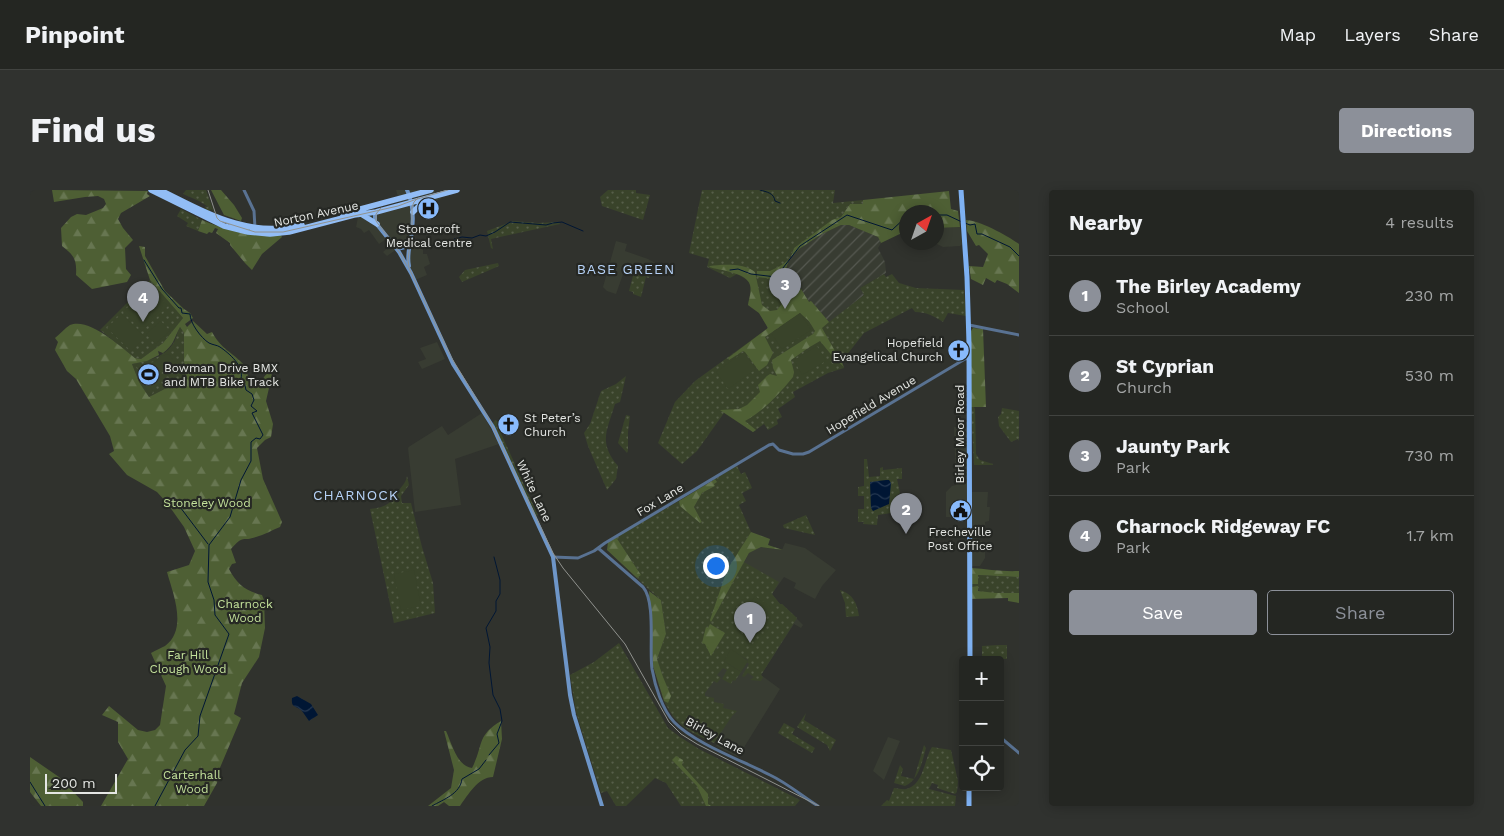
<!DOCTYPE html>
<html lang="en">
<head>
<meta charset="utf-8">
<style>
  :root { --surface:#242622; --page:#30322f; --text:#f1f3f6; --muted:#a3a5a5; --line:#414340; --accent:#8c9099 }
  body { margin:0; font-family:"Work Sans",sans-serif; background:var(--page); color:var(--text) }
  .controls { position:absolute; right:15px; bottom:15px; display:grid; overflow:hidden; border-radius:5px; box-shadow:0 2px 12px #0003 }
  .controls button { width:45px; height:45px; display:grid; place-items:center; padding:0; border:0; border-bottom:1px solid var(--line); background:var(--surface); color:var(--text); font:25px sans-serif }
  .compass { position:absolute; left:869px; top:15px; width:45px; height:45px; border-radius:50%; background:var(--surface); box-shadow:0 2px 12px #0003; rotate:40deg }
  .scale { position:absolute; left:15px; bottom:12px; width:72px; box-sizing:border-box; padding-left:5px; border:2px solid #e5e7e4; border-top:0; font-size:14px; line-height:18px; white-space:nowrap; color:#e5e7e4; -webkit-text-stroke:4px #262824; paint-order:stroke }
  .you { position:absolute; left:685px; top:375px; width:18px; height:18px; margin:-12px; border:4px solid #fff; border-radius:50%; background:#1a73e8; box-shadow:0 0 0 8px #1a73e833 }
  .badge { display:grid; place-items:center; width:32px; height:32px; border-radius:50%; background:var(--accent); color:#fff; font-size:16px; font-weight:700 }
  .pin { position:absolute; translate:-50% -41px; filter:drop-shadow(0 1px 2px #0008) }
  .pin::after { content:''; position:absolute; top:26px; width:18px; height:15px; background:inherit; clip-path:polygon(0 0,100% 0,50% 100%) }
  .list { margin:0; padding:0; list-style:none }
  h2 { display:flex; justify-content:space-between; align-items:center; height:65px; margin:0; padding:0 20px; font-size:21px }
  h2 small { font-size:16px; font-weight:400; color:var(--muted) }
  .list li { display:grid; grid-template-columns:32px 1fr auto; gap:15px; align-items:center; box-sizing:border-box; height:80px; padding:0 20px; border-top:1px solid var(--line) }
  .list b { display:block; font-size:19px; white-space:nowrap }
  .list p { margin:0; font-size:16px; white-space:nowrap; color:var(--muted) }
  .list em { font-size:16px; font-style:normal; color:var(--muted) }
  .actions { display:flex; gap:10px; padding:15px 20px }
  .actions a { flex:1; padding:11px 0; border:1px solid var(--accent); border-radius:5px; text-align:center; font-size:18px; color:var(--accent) }
  .actions .main { background:var(--accent); color:#fff }
  .icon { flex:none; width:28px; height:28px; fill:none; stroke:currentColor; stroke-width:2; stroke-linecap:round; stroke-linejoin:round }
  .map { position:relative; flex:none; width:989px; height:616px; overflow:hidden; border-radius:5px }
  header { display:flex; align-items:center; gap:30px; box-sizing:border-box; height:70px; padding:0 25px; background:var(--surface); border-bottom:1px solid var(--line) }
  header strong { font-size:24px }
  nav { display:flex; gap:28px; margin-inline-start:auto; font-size:18px }
  .intro { display:flex; align-items:center; justify-content:space-between; box-sizing:border-box; height:120px; padding:0 30px }
  h1 { margin:0; font-size:35px }
  .button { padding:12px 22px; border-radius:5px; background:var(--accent); color:#fff; font-size:18px; font-weight:700 }
  main { display:flex; gap:30px; padding:0 30px }
  aside { flex:1; background:var(--surface); border-radius:5px; box-shadow:0 2px 12px #0003 }
  .map>svg:first-child { display:block }
</style>
</head>
<body>
<header>
<strong>Pinpoint</strong>
<nav><a>Map</a><a>Layers</a><a>Share</a></nav>
</header>
<div class="intro"><h1>Find us</h1><a class="button">Directions</a></div>
<main>
<div class="map">
<svg width="989" height="616" viewBox="0 0 989 616">
  <defs>
    <pattern id="industrial-furrows" width="10" height="10" patternUnits="userSpaceOnUse" patternTransform="scale(1.25)"><rect width="10" height="10" fill="#383c32"/><path d="M-1 1l2-2M0 10L10 0M9 11l2-2" fill="none" stroke="#555850"/></pattern>
    <pattern id="green-dots" width="8" height="8" patternUnits="userSpaceOnUse" patternTransform="scale(1.25)"><rect width="8" height="8" fill="#39432a"/><path d="M2 2h.1M6 6h.1" fill="none" stroke="#565e49" stroke-width="1.8" stroke-linecap="round"/></pattern>
    <pattern id="forest-firs" width="22" height="20" patternUnits="userSpaceOnUse" patternTransform="scale(1.25)"><rect width="22" height="20" fill="#4e5f34"/><path d="M5 1l3.5 6h-7zM16 11l3.5 6h-7z" fill="#677651"/></pattern>
    <pattern id="water-waves" width="16" height="10" patternUnits="userSpaceOnUse" patternTransform="scale(1.25)"><rect width="16" height="10" fill="#001634"/><path d="M0 5q4-4 8 0t8 0" fill="none" stroke="#253851"/></pattern>
  </defs>
  <rect width="100%" height="100%" fill="#30322d"/>
  <!-- built -->
  <path fill="#383c32" d="M366,0h38l7,9 -17,5 -11,8 -4,34 14,1v7h4l3,10 -6,3 3,8 -12,5 -6,-12v-22l-12,3 -10,7 -4,-4 8,-7 -5,-6 -7,5 -10,-14 -5,3 -3,-4 -5,-2 3,-15 24,-3 17,-5z
    M930,37l2,17 -2,2 -17,1 -8,-4 2,-15z
    M586,51l11,3 -2,7 23,8 13,7 -6,8 -29,-8 -10,28 -9,-3 -4,-4z
    M407,152l8,17 -23,10 -4,-7 8,-3 -6,-11z
    M452,223l17,31 -44,15 6,46 -46,7 -7,-64 2,-2 32,-20 6,9z
    M939,233l3,69h16l-1,15h3l-1,14 -4,1 1,16 -19,-1v-20h-21v-25l6,-6 4,-1 -2,-58h10z
    M941,348h6v3h5l3,3v14l-5,8h-9z
    M755,353l20,5 31,22 -14,16 -7,13 -21,-11 2,-5 -12,-6 -12,17 8,10h2l21,21 -2,3 -7,-4 -33,51 19,14 -42,68 -22,-11 2,-3 -2,-2 -2,2 -26,-13 -16,-14 7,-11 31,-81 39,-71 12,-6 21,3z
    M858,547l12,4 -16,39 -11,-9z"/>
  <!-- industrial -->
  <path fill="url(#industrial-furrows)" d="M811,35h8l29,12 3,6 -3,5 7,14 1,11 -26,15 4,7 -35,28 -20,-21 -8,-13 -5,3 -12,-20 5,-13 10,-10 23,-15z"/>
  <!-- green -->
  <path fill="url(#green-dots)" d="M156,0h20l8,22 -3,-3 -1,2h-4l-1,-5 5,2 -11,-7 -16,-7z
    M578,0h28v3l14,2 -7,25 -41,-14 -2,-9z
    M672,0h133l-2,13 30,-3v5l-13,-1 -9,13 -9,4 -38,27 -10,24 12,19 5,-2 8,13 2,-1 18,21 35,-27 -4,-7 24,-14 2,3 6,-3 7,9 17,5 48,2 2,26 -18,-3 -5,9c-9,-6 -17,-10 -28,-10l-3,-4 -48,25 -22,28 2,7 -16,5 -35,19 2,5 -17,12 4,8 -5,3 1,4 -10,6 -4,-6 -11,8 -29,-19 -27,38 -15,13 -24,-21 17,-41 20,-21 73,-53 -9,-15 -11,-8c3,-19 7,-22 -11,-31l-7,4 -23,-11 2,-8 -20,-6z
    M151,19l21,11 -4,11 -12,-5 2,-3 -11,-7z
    M483,31l25,2 21,-1 1,2 -69,15 2,10 -2,-1 -4,-17z
    M468,73l1,3 -37,16 -3,-5 6,-7z
    M604,82l16,4 -1,2 -3,-1 -5,20 -8,-3v-2l-4,-1z
    M120,90l33,38 -20,25 -22,16 -6,-1 -35,-28z
    M150,137l4,6v28l2,17 -37,19 -10,-15 -7,-18c14,-3 31,-6 40,-19 4,-4 5,-13 8,-18z
    M596,186l-6,26 -5,2c-8,27 -17,38 3,62l-2,13 -9,11 -19,-44 -4,-13 6,-9 11,-33 15,-7z
    M941,217h3l1,2 1,45 4,6 13,4v1h-19z
    M972,218l17,3v30l-1,-2 -7,3 -12,-16 -1,-9 3,-3z
    M596,225l4,1 -2,16v19l-1,2 -9,-10z
    M465,230l4,2v7l39,86 -2,1 -43,-92z
    M834,269h3l2,18 11,-1v-8l3,-1v3l19,-2v11h-5l3,14 -5,4v5h-3l-1,11 -13,2 -1,10 -14,-1 1,-2h-6v-13h6v-13h-6v-9l6,-1z
    M707,276l4,8 4,-2 7,16 -10,5 4,8 -7,4 12,27 -11,19 -29,70 33,-59 35,20 -7,12 8,10h2l15,14 -36,57 2,2 -2,4 -11,-1 4,-3 -6,-4 -4,4 -2,-1 7,-12 -2,-2 1,-2 -17,-10 -7,11 17,11 -6,9 -2,-1 -2,4 -9,-5 5,-9 -4,-2 -6,7 4,3 -4,5 -3,-2 -9,12v3l9,2v4l10,2 -1,4 14,3 -5,5 -18,27c-25,-12 -37,-16 -50,-42l4,2 -11,-44 9,-25 -5,-34 -15,-13 1,-1h-2l-8,-8 4,-3 -25,-38 63,-36 21,22 2,-1 -8,-15 8,-14 13,-7 -1,-2 2,-2 -1,-3z
    M377,286l2,9 -8,11 1,7h9l11,44 11,36 2,30 -41,10 -24,-114c17,-2 20,-5 29,-19 4,-5 7,-8 8,-14z
    M776,325l9,20 -31,-7 -1,-3z
    M947,385l42,2v16c-15,0 -34,3 -47,-6v-3z
    M810,400c13,4 17,13 19,26l-13,1 -1,-14z
    M589,453l49,85 12,9 19,12 101,51 -5,6h-114l-15,-23 -11,-5 -29,28h-10l-9,-15 -6,2 -25,-81 -6,-37 24,-13z
    M968,455h9v14l-25,-1v-12z
    M776,523l-2,7 32,20 -6,11 -3,-6 -30,-18z
    M754,533l11,6 -3,5 23,14 -3,5 -34,-20z
    M894,555l2,3c-4,14 -7,32 -21,38l-11,-3 6,-18 3,4 -2,7 13,3z
    M902,557l19,3 7,31 -1,11 -2,2 -18,-6 1,-3 -6,-2 -3,6 27,7 -1,10h-74l6,-6 2,1 5,-13c4,0 9,2 12,1 18,-4 18,-30 26,-42z"/>
  <!-- forest -->
  <path fill="url(#forest-firs)" fill-rule="evenodd" d="M22,0l96,1 -1,3 3,2 -29,17 -3,6 5,9 10,12 -8,8 1,21 5,6 -4,7 -35,7 -16,-14c1,-15 -2,-20 -14,-29l-1,-18 10,-11 6,-3 9,1 17,-7 3,-4 -2,-5 -6,-3 -13,1 -31,5z
    M181,0h10l13,15 8,13 -1,3 -17,-6z
    M919,1l2,18 7,2 2,16 -23,1 -1,-16h-30v19l-25,12 -3,-6 -29,-12h-8l-19,9 -23,15 -10,10 -4,13 11,19 5,-2 8,13 2,-1 18,21 -7,6 22,39 -10,-9 -14,-17 -12,7 -17,12 3,12 -1,5c-14,17 -28,33 -48,44l11,9 -3,2 -33,-22 19,-1 8,-4 13,-13 -2,-7 9,-9 3,-2 7,2 -4,-8 -1,-8 41,-26 2,-3 -6,-10 -9,-8 -35,24 8,16 -6,12 -8,6 -14,-19 -2,-1 -14,9 -1,-2 40,-30 -9,-15 -11,-8c1,-6 4,-14 2,-20 -2,-12 -31,-15 -41,-18l1,-1c12,-2 35,-3 45,6l7,33 8,6 7,-1 8,-10 -1,-12 -2,-5 -15,-5 -10,-1v-6h13l10,-5 10,-7 4,-11 38,-28 9,-3 9,-13h13v-4z
    M172,30c28,12 49,14 79,15l1,2 -20,17 -10,16 -7,-7 -15,-18v-2l-14,-10 2,-4 -3,-1 -3,5 -3,-1 -2,2 -9,-3z
    M936,30c13,0 42,16 53,24v49l-12,-9 -10,-4 -2,3 -9,-5 -3,7 -12,-6 -2,-13 14,1 5,-13 -9,-9 -3,1 -9,-15z
    M109,56l6,1v9l20,35 19,18 6,4 3,5 -8,6 2,3 6,-6 14,13 5,-2c9,17 20,20 31,32 4,6 4,13 9,18l5,-1 5,3 2,-7 6,-7 2,5 -6,26 7,23 -2,13 -6,3 -8,8 6,31 19,43 -2,5c-8,3 -16,8 -24,10 -14,5 -12,-3 -25,12l5,14 -4,1 -3,5c8,15 16,22 33,26l2,5 1,28 -6,29 -17,26 -8,31 7,4 -22,52 -2,13 -13,23h-103l27,-47 -10,-17v-20l-16,-7 7,-9 29,24 9,2 8,-2 5,-5 6,-39 -15,-33c5,-3 10,-5 14,-7 23,-17 8,-52 2,-74l22,-7 6,-14 -11,-24 -17,-24 -10,-11 -30,-17 -18,-21 5,-3 -4,-15 -34,-57 -9,-8 -12,-21 3,-8 -3,-4c5,-4 10,-10 15,-13 19,-8 51,22 65,33l6,1 22,-16 20,-25 -33,-38zM150,137l4,6v28l2,17 -37,19 -10,-15 -7,-18 15,-3 12,-6 -1,-4 5,2c11,-8 11,-15 17,-26z
    M943,138l10,1 3,78h-15v-76z
    M685,289l2,3 -3,2 1,2 -13,7 -8,14 8,15 -2,1 -20,-17 -1,-5z
    M721,342l19,7 -2,6 15,5 -22,-3 -12,6 -38,69 -1,-2 17,-50z
    M586,347l25,38 -4,3 -30,-28 1,-8z
    M941,378c16,1 32,4 48,3v6l-41,-2v9h-6z
    M948,396v5l18,2h23v10l-11,-2v-3l-37,1 1,-12z
    M619,401l12,9 5,34 -9,25 6,18 8,19 -3,7 -4,-2 -11,-35z
    M680,434l15,9 -14,23 -6,-12 -3,-1 4,-16 2,1z
    M471,531l1,18 -9,38c-15,0 -25,18 -33,29h-11l-5,-4 -6,4h-10l23,-18 3,-18 -10,-39h2c6,13 11,35 26,37 12,-23 4,-32 29,-47z
    M646,566l7,4 -1,5 26,29v10l3,2h-5l-9,-20 -25,-26z
    M0,567l29,20 24,25v4h-42l-11,-14z"/>
  <!-- pitch -->
  <path fill="#39432a" d="M119,97l19,19 -12,12 -19,-19z
    M105,110l19,19 -12,12 -19,-19z
    M770,123l11,17 -29,19 -11,-16z
    M91,124l24,23 -14,14 -24,-23z
    M131,131l9,10 -15,13 -9,-10z
    M787,156l9,15 -24,14 -8,-15z
    M714,162l12,17 -28,20 -12,-17z
    M139,164l6,9c-6,7 -20,13 -28,16l6,13 -2,3 -13,-16 2,-6 -4,-8 18,-3 7,-6z
    M384,380l7,36 -20,4 -7,-36z
    M725,406l16,11 -7,11 -16,-11z
    M701,459l17,12 -7,11 -17,-11z"/>
  <!-- water -->
  <path fill="url(#water-waves)" d="M856,290h3l2,3 -2,21 -16,7 -2,-3 -1,-26z
    M267,506l14,8 7,11 -9,6c-3,-4 -5,-8 -8,-11 -6,-5 -10,-2 -9,-12z"/>
  <g fill="none" stroke-linecap="round" stroke-linejoin="round">
    <!-- stream -->
    <path stroke="#001634" stroke-width="1" d="M730,0c7,2 14,3 15,11l5,2
      M906,25h11l15,7
      M935,33l5,2 5,-1 2,10h5l28,13 9,9
      M393,57l27,-4 4,-4 8,-2 10,1 8,-3 6,1 9,-4 15,-10 36,3 7,-2 9,-1 21,9
      M114,70l18,29 17,19h2l1,5 8,1c0,9 11,24 19,29 4,2 8,2 11,4 10,7 24,19 21,32l3,2 2,9 6,4 2,6 -3,6 6,5 -5,2 11,22 -3,4 -4,-1 -5,4v19l-10,19 -11,37 -21,28 -1,37 6,18 1,15 14,19 -29,82 -2,20 -13,14 -30,56
      M700,80l8,-1 13,5 25,3 24,-31 47,-31 45,15 14,-13
      M144,309l34,45
      M459,565l10,-12 -2,-9 5,-13 -2,-12 -7,-14 -4,-32 1,-16 -4,-19 10,-17v-10l4,-7v-14l-6,-23
      M0,592l15,24
      M402,616c12,-7 28,-12 30,-27l17,-10 7,-9"/>
    <!-- tertiary -->
    <path stroke="#597292" stroke-width="3" d="M214,0l10,21 1,17
      M939,135l50,10
      M568,358l45,39c13,15 6,62 9,82 3,17 10,40 22,53 20,21 69,39 96,53 17,8 32,21 48,31
      M523,367l25,1 16,-7 11,-8 164,-98 4,-1 6,6 14,4h10l6,-2 156,-93 4,-1
      M970,547l19,16"/>
    <!-- secondary -->
    <path stroke="#6e96c8" stroke-width="4" d="M377,0c7,15 7,31 4,48 -2,9 -4,19 -2,28
      M345,22v10l24,30 12,21 42,91 40,63 60,130 17,138 4,20 28,91
      M367,59l8,-2 5,-4"/>
    <!-- primary -->
    <path stroke="#7eb1f2" stroke-width="5" d="M931,0l6,87 2,67 1,316
      M939,616v-19"/>
    <!-- trunk -->
    <path stroke="#92bdf5" stroke-width="5.5" d="M121,0l73,36 24,6 22,2 19,-2 65,-17 22,-3 81,-22
      M130,0c47,23 87,48 142,35
      M383,22l10,-10
      M312,24l89,-24
      M331,24l16,10"/>
    <!-- tram -->
    <path stroke="#90928e" stroke-width="1" d="M178,0l9,28 3,3 35,11h28l115,-26 16,-6 34,-10
      M388,8l-4,4 -2,5v20l-4,33 1,8 42,89 39,64 63,132 10,15 62,76 44,78 12,12 16,10 122,62
      M351,18l-5,6v7l24,32 7,13"/>
  </g>
  <!-- icons -->
  <defs>
    <symbol id="hospital-disc" viewBox="-11 -11 22 22"><circle r="9.5" fill="#88bafc" stroke="#262824"/><path d="M-5-5h3v3.5h4V-5h3V5h-3V1.5h-4V5h-3Z" fill="#111"/></symbol>
    <symbol id="church-disc" viewBox="-11 -11 22 22"><circle r="9.5" fill="#88bafc" stroke="#262824"/><path d="M-1.2-6h2.4v3.5h3.3v2.4h-3.3V6h-2.4V-.1h-3.3v-2.4h3.3Z" fill="#111"/></symbol>
    <symbol id="stadium-disc" viewBox="-11 -11 22 22"><circle r="9.5" fill="#88bafc" stroke="#262824"/><path d="M0-5a6.5 5 0 1 0 0 10a6.5 5 0 1 0 0-10ZM-3.5-1.8h7v3.6h-7Z" fill="#111"/></symbol>
    <symbol id="civic-disc" viewBox="-11 -11 22 22"><circle r="9.5" fill="#88bafc" stroke="#262824"/><path d="M-.6-6.5H3V-4.5H.6V-3L4-1V1h2V6H-6V1h2V-1L-.6-3ZM-1.2 2.5V6h2.4V2.5Z" fill="#111"/></symbol>
  </defs>
  <g fill-rule="evenodd">
    <use href="#hospital-disc" x="386" y="6" width="25" height="25"/>
    <use href="#church-disc" x="916" y="148" width="25" height="25"/>
    <use href="#stadium-disc" x="106" y="172" width="25" height="25"/>
    <use href="#church-disc" x="466" y="222" width="25" height="25"/>
    <use href="#civic-disc" x="918" y="308" width="25" height="25"/>
  </g>
  <g text-anchor="middle" stroke-width="4.5" stroke-linejoin="round" paint-order="stroke">
    <!-- street labels -->
    <g font-size="12" fill="#e5e7e4" stroke="#262824">
      <text transform="translate(286 24) rotate(-12)" y="4">Norton Avenue</text>
      <text transform="translate(841 215) rotate(-31)" y="4">Hopefield Avenue</text>
      <text transform="translate(930 244) rotate(-90)" y="4">Birley Moor Road</text>
      <text transform="translate(504 301) rotate(65)" y="4">White Lane</text>
      <text transform="translate(630 310) rotate(-31)" y="4">Fox Lane</text>
      <text transform="translate(685 546) rotate(29)" y="4">Birley Lane</text>
    </g>
    <!-- poi labels -->
    <g font-size="12" fill="#e5e7e4" stroke="#262824">
      <text x="399" y="43">Stonecroft<tspan x="399" dy="14">Medical centre</tspan></text>
      <text x="913" y="157" text-anchor="end">Hopefield<tspan x="913" dy="14">Evangelical Church</tspan></text>
      <text x="134" y="182" text-anchor="start">Bowman Drive BMX<tspan x="134" dy="14">and MTB Bike Track</tspan></text>
      <text x="494" y="232" text-anchor="start">St Peter’s<tspan x="494" dy="14">Church</tspan></text>
      <text x="930" y="346">Frecheville<tspan x="930" dy="14">Post Office</tspan></text>
    </g>
    <!-- park labels -->
    <g font-size="12" fill="#c4e29b" stroke="#262824">
      <text x="177" y="317">Stoneley Wood</text>
      <text x="215" y="418">Charnock<tspan x="215" dy="14">Wood</tspan></text>
      <text x="158" y="469">Far Hill<tspan x="158" dy="14">Clough Wood</tspan></text>
      <text x="162" y="589">Carterhall<tspan x="162" dy="14">Wood</tspan></text>
    </g>
    <!-- neighbourhood labels -->
    <g font-size="14" letter-spacing="1" fill="#b7d3f8" stroke="#262824">
      <text x="596" y="84">BASE GREEN</text>
      <text x="326" y="310">CHARNOCK</text>
    </g>
  </g>
</svg>
<div class="controls">
<button>+</button>
<button>−</button>
<button><svg class="icon" aria-label="locate" viewBox="0 0 24 24"><circle cx="12" cy="12" r="6"/><path d="M12 2v4M12 18v4M2 12h4M18 12h4"/></svg></button>
</div>
<svg class="compass" viewBox="-18 -18 36 36"><path d="M0-13l5 13h-10z" fill="#e53935"/><path d="M0 13l5-13h-10z" fill="#a3a5a5"/></svg>
<div class="scale">200 m</div>
<div class="you"></div>
<div class="pin badge" style="left:720px;top:453px">1</div>
<div class="pin badge" style="left:876px;top:344px">2</div>
<div class="pin badge" style="left:755px;top:119px">3</div>
<div class="pin badge" style="left:113px;top:132px">4</div>
</div>
<aside>
<h2>Nearby<small>4 results</small></h2>
<ul class="list">
<li><span class="badge">1</span><div><b>The Birley Academy</b><p>School</p></div><em>230 m</em></li>
<li><span class="badge">2</span><div><b>St Cyprian</b><p>Church</p></div><em>530 m</em></li>
<li><span class="badge">3</span><div><b>Jaunty Park</b><p>Park</p></div><em>730 m</em></li>
<li><span class="badge">4</span><div><b>Charnock Ridgeway FC</b><p>Park</p></div><em>1.7 km</em></li>
</ul>
<div class="actions"><a class="main">Save</a><a>Share</a></div>
</aside>
</main>
</body>
</html>
